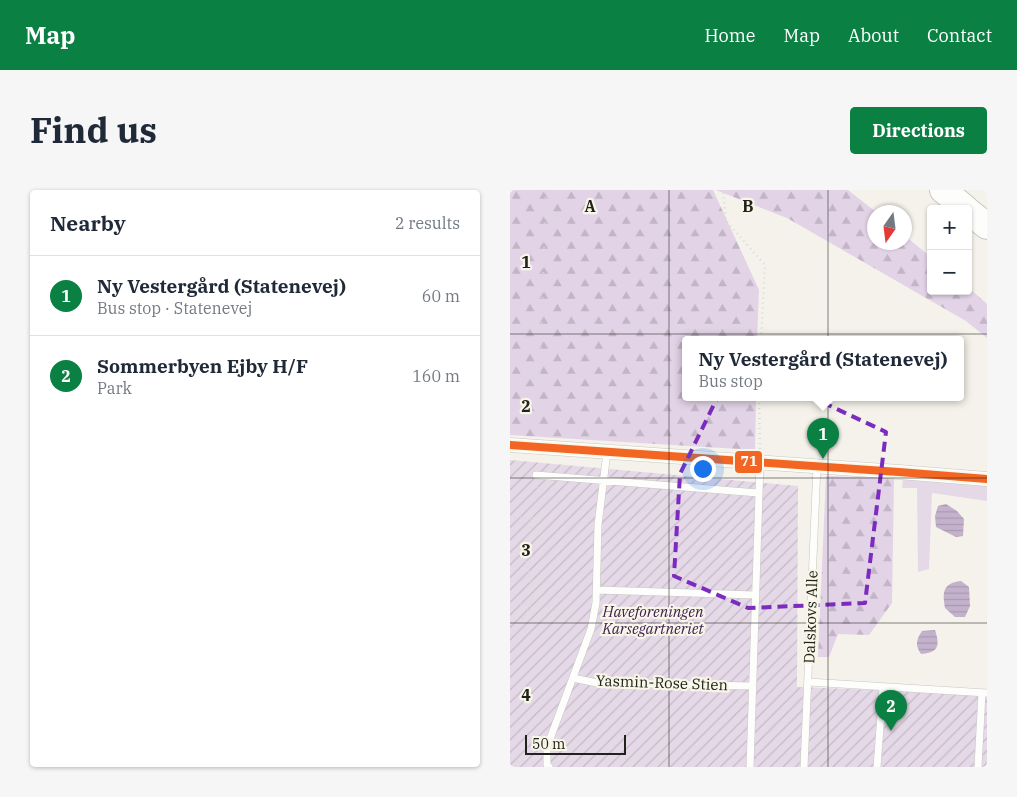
<!DOCTYPE html>
<html lang="en">
<head>
<meta charset="utf-8">
<style>
  :root { --surface:#fff; --page:#f6f6f7; --text:#1f2937; --muted:#747a83; --line:#e0e1e3; --accent:#0b8043 }
  body { margin:0; font-family:"IBM Plex Serif",serif; background:var(--page); color:var(--text) }
  .controls { position:absolute; right:15px; top:15px; display:grid; overflow:hidden; border-radius:5px; box-shadow:0 1px 4px #0004 }
  .controls button { width:45px; height:45px; display:grid; place-items:center; padding:0; border:0; border-bottom:1px solid var(--line); background:var(--surface); color:var(--text); font:25px sans-serif }
  .compass { position:absolute; left:357px; top:15px; width:45px; height:45px; border-radius:50%; background:var(--surface); box-shadow:0 1px 4px #0004; rotate:194deg }
  .scale { position:absolute; left:15px; bottom:12px; width:101px; box-sizing:border-box; padding-left:5px; border:2px solid #22221d; border-top:0; font-size:14px; line-height:18px; white-space:nowrap; color:#22221d; -webkit-text-stroke:4px #f7f6e7; paint-order:stroke }
  .you { position:absolute; left:192px; top:278px; width:18px; height:18px; margin:-12px; border:4px solid #fff; border-radius:50%; background:#1a73e8; box-shadow:0 0 0 8px #1a73e833 }
  .badge { display:grid; place-items:center; width:32px; height:32px; border-radius:50%; background:var(--accent); color:#fff; font-size:16px; font-weight:700 }
  .pin { position:absolute; translate:-50% -41px; filter:drop-shadow(0 1px 2px #0008) }
  .pin::after { content:''; position:absolute; top:26px; width:18px; height:15px; background:inherit; clip-path:polygon(0 0,100% 0,50% 100%) }
  .popup { position:absolute; left:172px; top:146px; width:282px; height:65px; box-sizing:border-box; display:grid; place-content:center; border-radius:5px; background:var(--surface); filter:drop-shadow(0 1px 4px #0005); font-size:16px; white-space:nowrap; color:var(--muted) }
  .popup b { font-size:19px; color:var(--text) }
  .popup::after { content:''; position:absolute; left:50%; top:100%; margin-left:-10px; border:10px solid transparent; border-top-color:var(--surface) }
  .list { margin:0; padding:0; list-style:none }
  h2 { display:flex; justify-content:space-between; align-items:center; height:65px; margin:0; padding:0 20px; font-size:21px }
  h2 small { font-size:16px; font-weight:400; color:var(--muted) }
  .list li { display:grid; grid-template-columns:32px 1fr auto; gap:15px; align-items:center; box-sizing:border-box; height:80px; padding:0 20px; border-top:1px solid var(--line) }
  .list b { display:block; font-size:19px; white-space:nowrap }
  .list p { margin:0; font-size:16px; white-space:nowrap; color:var(--muted) }
  .list em { font-size:16px; font-style:normal; color:var(--muted) }
  .map { position:relative; flex:none; width:477px; height:577px; overflow:hidden; border-radius:5px }
  header { display:flex; align-items:center; gap:30px; box-sizing:border-box; height:70px; padding:0 25px; background:var(--accent); color:#fff }
  header strong { font-size:24px }
  nav { display:flex; gap:28px; margin-inline-start:auto; font-size:18px }
  .intro { display:flex; align-items:center; justify-content:space-between; box-sizing:border-box; height:120px; padding:0 30px }
  h1 { margin:0; font-size:35px }
  .button { padding:12px 22px; border-radius:5px; background:var(--accent); color:#fff; font-size:18px; font-weight:700 }
  main { display:flex; gap:30px; padding:0 30px }
  aside { flex:1; background:var(--surface); border-radius:5px; box-shadow:0 1px 4px #0004 }
  .map>svg:first-child { display:block }
</style>
</head>
<body>
<header>
<strong>Map</strong>
<nav><a>Home</a><a>Map</a><a>About</a><a>Contact</a></nav>
</header>
<div class="intro"><h1>Find us</h1><a class="button">Directions</a></div>
<main>
<aside>
<h2>Nearby<small>2 results</small></h2>
<ul class="list">
<li><span class="badge">1</span><div><b>Ny Vestergård (Statenevej)</b><p>Bus stop · Statenevej</p></div><em>60 m</em></li>
<li><span class="badge">2</span><div><b>Sommerbyen Ejby H/F</b><p>Park</p></div><em>160 m</em></li>
</ul>
</aside>
<div class="map">
<svg width="477" height="577" viewBox="0 0 477 577">
  <defs>
    <pattern id="forest-firs" width="22" height="20" patternUnits="userSpaceOnUse" patternTransform="scale(1.25)"><rect width="22" height="20" fill="#e2d3e7"/><path d="M5 1l3.5 6h-7zM16 11l3.5 6h-7z" fill="#c2b5c6"/></pattern>
    <pattern id="garden-furrows" width="10" height="10" patternUnits="userSpaceOnUse" patternTransform="scale(1.25)"><rect width="10" height="10" fill="#e5d9e8"/><path d="M-1 1l2-2M0 10L10 0M9 11l2-2" fill="none" stroke="#c4bac7"/></pattern>
    <pattern id="water-rules" width="6" height="5" patternUnits="userSpaceOnUse" patternTransform="scale(1.25)"><rect width="6" height="5" fill="#c4b2cc"/><path d="M0 2.5h6" fill="none" stroke="#a899af"/></pattern>
  </defs>
  <rect width="100%" height="100%" fill="#f4f2ea"/>
  <!-- grass -->
  <path fill="#e5d9e8" d="M393,289l84,6v16l-55,-8 -3,76 -11,3 -1,-84h-15z"/>
  <!-- forest -->
  <path fill="url(#forest-firs)" d="M0,0h203l46,100 -2,50h-71v58h70l-1,52 -245,-15z
    M206,0h132l28,22h-2v30h30l1,-6 26,21v34h37v-4l19,17v34l-21,-17 -179,-103z
    M316,286l68,2 -2,125 -23,32 -31,-1 -9,23h-11z"/>
  <!-- garden -->
  <path fill="url(#garden-furrows)" d="M0,270l288,26 -1,201 190,7v73h-477z"/>
  <!-- water -->
  <path fill="url(#water-rules)" d="M436,314l11,7 7,8 -1,17 -7,1 -20,-10 -1,-11 3,-10z
    M451,391l8,6 1,19 -5,11h-10l-10,-9c-3,-16 -2,-25 16,-27z
    M425,440c5,15 4,23 -14,24 -6,-9 -5,-14 1,-23z"/>
  <g fill="none" stroke-linecap="round" stroke-linejoin="round">
    <defs>
      <path id="lane" d="M26,285l222,18
        M87,400l158,5
        M63,488l24,5 155,3
        M298,492l179,11
        M39,577l-2,-2v-18l44,-118 5,-26 2,-78 9,-73
        M240,577l10,-304
        M294,577l13,-301
        M367,577l6,-79
        M468,577l4,-74"/>
      <path id="street" d="M0,255l389,27 88,7"/>
      <path id="highway" d="M433,0l23,19
        M458,21l19,15"/>
    </defs>
    <!-- lane casing -->
    <use href="#lane" stroke="#c7c7c0" stroke-width="8"/>
    <!-- street casing -->
    <use href="#street" stroke="#c7c7c0" stroke-width="15"/>
    <!-- highway casing -->
    <use href="#highway" stroke="#c7c7c0" stroke-width="28"/>
    <!-- path -->
    <path stroke="#dad9d7" stroke-width="2.5" stroke-dasharray="1 4" stroke-linecap="butt" d="M209,0l4,2 3,29 39,44 -4,75
      M249,208l1,51
      M26,243l2,-9 8,-234
      M0,327l23,2
      M0,413l21,1
      M0,445c7,-10 18,-20 21,-32 4,-17 -6,-36 -5,-53 1,-22 13,-42 11,-65"/>
    <!-- lane -->
    <use href="#lane" stroke="#fdfdfc" stroke-width="7"/>
    <!-- street -->
    <use href="#street" stroke="#fdfdfc" stroke-width="14"/>
    <!-- highway -->
    <use href="#highway" stroke="#fdfdfc" stroke-width="26"/>
    <defs>
      <path id="bus-1" d="M0,255l389,27 88,7"/>
    </defs>
    <!-- bus-1 casing -->
    <use href="#bus-1" stroke="#f7f6e7" stroke-width="11"/>
    <!-- bus-1 -->
    <use href="#bus-1" stroke="#f26522" stroke-width="8"/>
  </g>
  <!-- marked area -->
  <path fill="none" stroke="#7b2cbf" stroke-width="4" stroke-dasharray="10 6" stroke-linejoin="round" d="M269,192l107,50 -21,171 -117,5 -74,-32 6,-102 44,-90z"/>
  <!-- grid -->
  <path fill="none" stroke="#22221d" stroke-width="1" stroke-opacity="0.55" d="M159,0v577M318,0v577M0,144h477M0,288h477M0,433h477"/>
  <g text-anchor="middle" stroke-width="4.5" stroke-linejoin="round" paint-order="stroke">
    <!-- park labels -->
    <g font-size="15" font-style="italic" fill="#412054" stroke="#f7f6e7">
      <text x="143" y="427">Haveforeningen<tspan x="143" dy="17">Karsegartneriet</tspan></text>
    </g>
    <!-- street labels -->
    <g font-size="15" fill="#22221d" stroke="#f7f6e7">
      <text transform="translate(301 427) rotate(-88)" y="5">Dalskovs Alle</text>
      <text transform="translate(152 493) rotate(2)" y="5">Yasmin-Rose Stien</text>
    </g>
  </g>
  <g font-size="16" text-anchor="middle" font-weight="bold" fill="#22221d" stroke="#f7f6e7" stroke-width="4.5" stroke-linejoin="round" paint-order="stroke">
    <text x="80" y="22">A</text>
    <text x="238" y="22">B</text>
    <text x="16" y="78">1</text>
    <text x="16" y="222">2</text>
    <text x="16" y="366">3</text>
    <text x="16" y="511">4</text>
  </g>
  <rect stroke="#f7f6e7" stroke-width="2" x="224" y="260" width="29" height="24" rx="5" fill="#f26522"/>
  <g font-size="14" text-anchor="middle" font-weight="bold" fill="#fff">
    <text x="239" y="276">71</text>
  </g>
</svg>
<div class="controls">
<button>+</button>
<button>−</button>
</div>
<svg class="compass" viewBox="-18 -18 36 36"><path d="M0-13l5 13h-10z" fill="#e53935"/><path d="M0 13l5-13h-10z" fill="#747a83"/></svg>
<div class="scale">50 m</div>
<div class="you"></div>
<div class="pin badge" style="left:313px;top:269px">1</div>
<div class="popup"><b>Ny Vestergård (Statenevej)</b>Bus stop</div>
<div class="pin badge" style="left:381px;top:541px">2</div>
</div>
</main>
</body>
</html>
